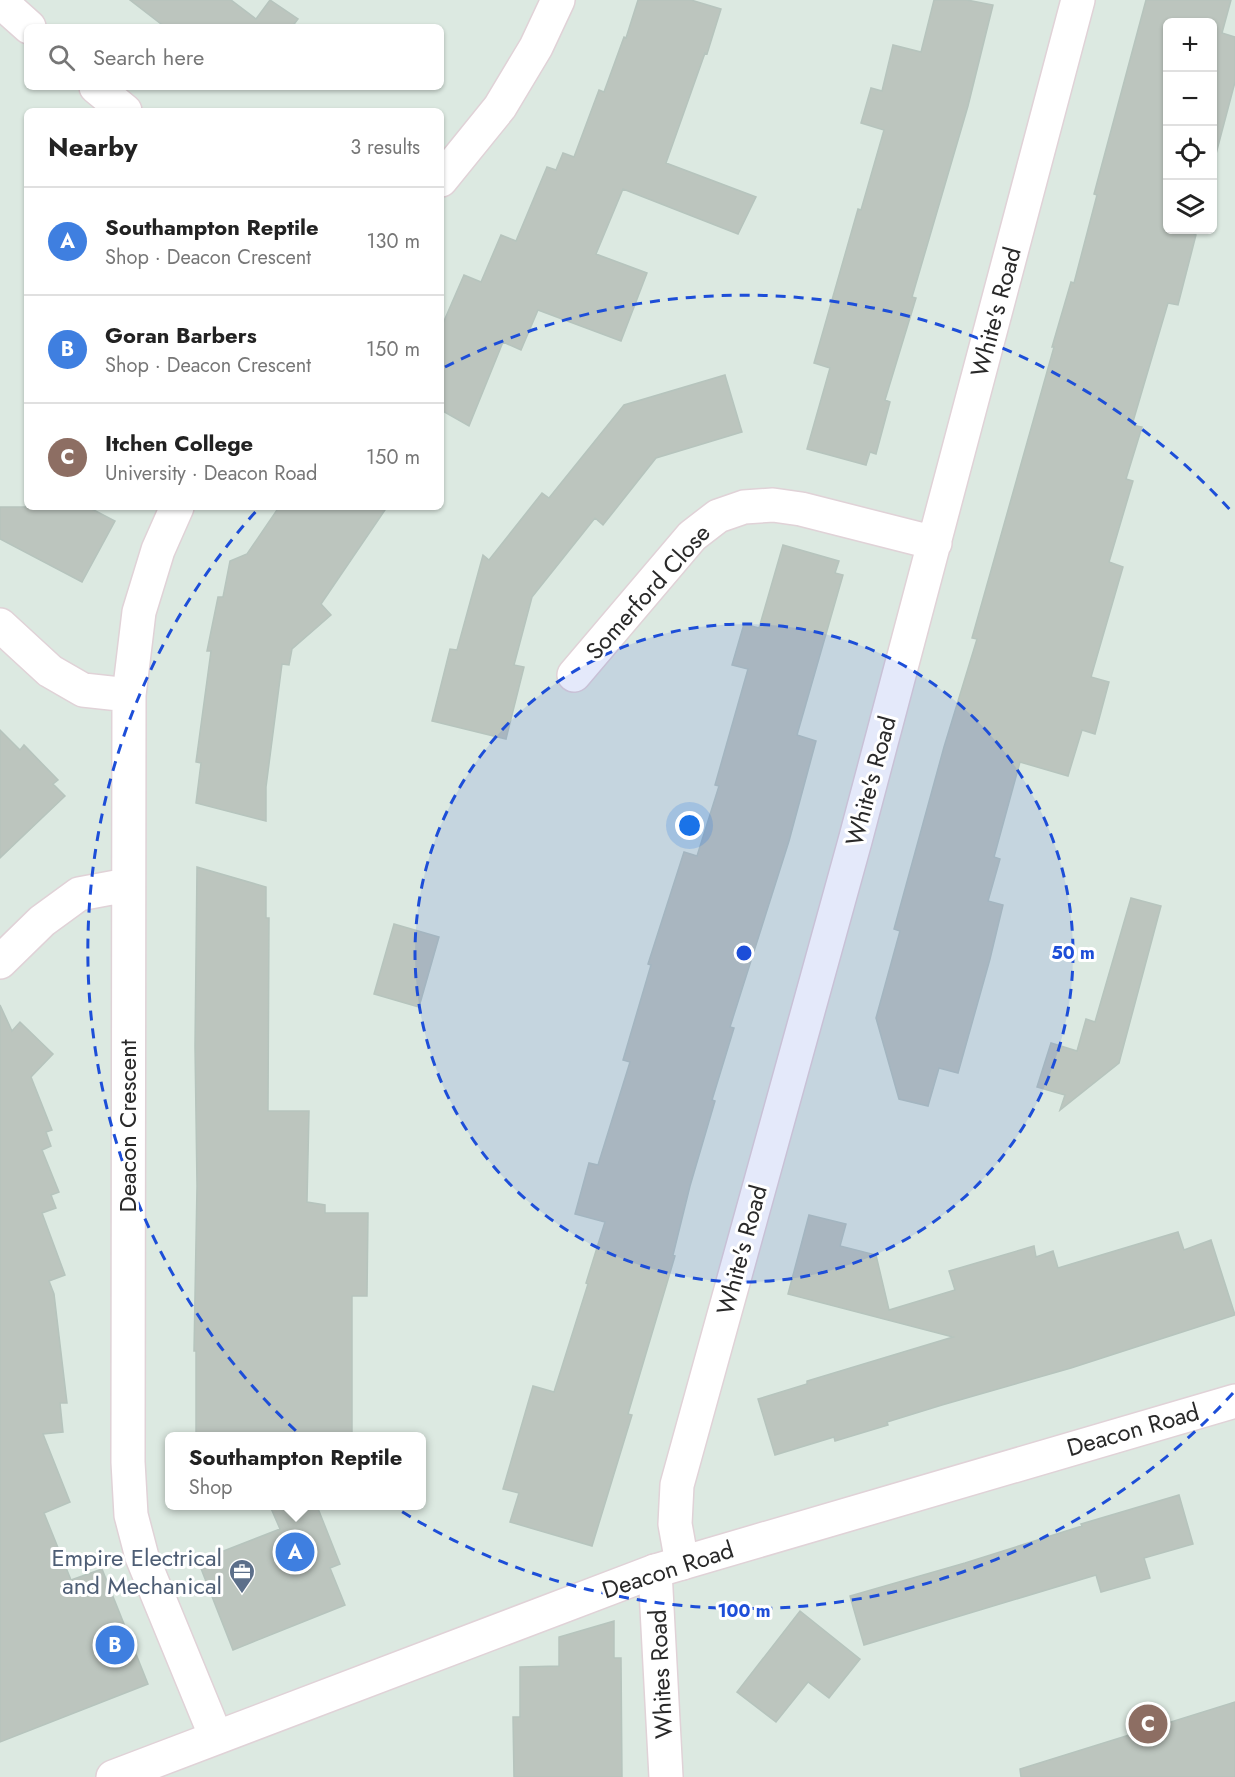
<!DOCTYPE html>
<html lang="en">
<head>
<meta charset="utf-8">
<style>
  :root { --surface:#fff; --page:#f2f2f2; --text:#222; --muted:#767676; --line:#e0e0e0; --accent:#7c3aed }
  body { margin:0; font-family:Jost,sans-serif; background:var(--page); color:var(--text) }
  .controls { position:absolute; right:18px; top:18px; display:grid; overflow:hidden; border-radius:9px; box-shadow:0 2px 4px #0004 }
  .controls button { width:54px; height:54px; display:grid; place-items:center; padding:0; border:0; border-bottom:2px solid var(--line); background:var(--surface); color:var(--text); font:30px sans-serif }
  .you { position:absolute; left:690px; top:826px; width:21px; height:21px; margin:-15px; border:4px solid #fff; border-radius:50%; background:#1a73e8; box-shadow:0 0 0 9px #1a73e833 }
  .badge { display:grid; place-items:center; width:39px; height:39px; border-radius:50%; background:var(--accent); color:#fff; font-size:20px; font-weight:700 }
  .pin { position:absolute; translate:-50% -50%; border:3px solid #fff; box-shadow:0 2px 6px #0006 }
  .popup { position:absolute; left:165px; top:1432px; width:261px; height:78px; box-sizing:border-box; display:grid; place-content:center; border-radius:9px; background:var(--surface); filter:drop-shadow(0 2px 4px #0005); font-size:20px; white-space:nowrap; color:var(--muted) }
  .popup b { font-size:22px; color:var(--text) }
  .popup::after { content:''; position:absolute; left:50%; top:100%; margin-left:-12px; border:12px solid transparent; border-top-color:var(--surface) }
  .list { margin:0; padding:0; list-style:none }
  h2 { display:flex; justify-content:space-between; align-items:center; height:78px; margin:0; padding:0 24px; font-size:26px }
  h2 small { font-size:20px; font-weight:400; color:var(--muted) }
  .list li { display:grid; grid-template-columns:39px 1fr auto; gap:18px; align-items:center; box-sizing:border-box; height:108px; padding:0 24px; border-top:2px solid var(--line) }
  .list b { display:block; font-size:22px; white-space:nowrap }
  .list p { margin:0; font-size:20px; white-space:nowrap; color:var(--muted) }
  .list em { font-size:20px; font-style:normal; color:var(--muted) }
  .icon { flex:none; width:33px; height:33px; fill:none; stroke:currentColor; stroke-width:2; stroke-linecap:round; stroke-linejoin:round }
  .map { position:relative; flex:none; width:1235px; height:1777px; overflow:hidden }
  .search { position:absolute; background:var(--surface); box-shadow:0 2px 4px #0004; left:24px; top:24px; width:420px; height:66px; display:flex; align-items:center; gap:15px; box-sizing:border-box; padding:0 21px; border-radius:9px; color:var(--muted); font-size:22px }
  .panel { position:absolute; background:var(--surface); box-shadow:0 2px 4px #0004; left:24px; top:108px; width:420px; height:402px; border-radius:9px }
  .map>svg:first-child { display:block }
</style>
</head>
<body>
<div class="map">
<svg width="1235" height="1777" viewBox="0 0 1235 1777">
  <rect width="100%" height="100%" fill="#dce9e1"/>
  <!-- building -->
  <path fill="#bcc5be" stroke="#b6c4bd" stroke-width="1.5" d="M130,0h101l25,19 14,-19 28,19 -6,8h-127z
    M638,0h53l30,9 -14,45 -2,-1 -39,110 90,34 -18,37 -115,-45 -27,65 51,19 -26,68 -83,-31 -17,40 -18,-8 -34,84 -28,-16v-82l23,-53 17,7 20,-47 15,6 31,-74 9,3 7,-17 11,4 25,-67 5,2 20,-55 2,1z
    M934,0h33l26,5 -25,101 -56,191 4,1 -31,102 5,2 -14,52 -6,-2 -4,13 -59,-16 23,-81 -16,-5 44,-154 3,1 23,-80 -23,-7 10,-35 11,3 11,-46 28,7z
    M1146,0h85l-9,33 13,4v45l-23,87v-147h-45v208h28l-1,4 2,1 -18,70 -10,-2 -36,122 10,2 -16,52 7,2 -24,81 14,5 -32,110 18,5 -14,52 -13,-4 -14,46 -48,-14 -26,95 6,2 -12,42 15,4 -13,54 -32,114 -19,-5 -11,38 -29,-7 -23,-81 24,-87 -6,-2 50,-182 33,-108 -5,-1 82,-291h-2l19,-65 3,1 23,-88 -3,-1z
    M725,375l17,57 -86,26 -53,67 -8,-7 -63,79 -18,68 10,2 -18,72 -74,-18 18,-72 7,1 26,-95 6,5 53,-67 7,5 75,-93z
    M0,507h88l27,14 -33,61 -82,-43z
    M279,507h108l-66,97 10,11 -39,34 -3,16 -7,-1 -16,123v34l-70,-18 5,-40 -5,-1 15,-111h-4l11,-54h5l7,-36 17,-7z
    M783,545l56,16 -4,12 8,2 -46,160 19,6 -27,100 -59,186 4,1 -22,72 3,1 -25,85 -17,69 2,1 -47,158 4,1 -40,131 -82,-24 9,-29 -16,-4 30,-103 21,6 34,-108 -2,-1 19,-61 -30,-8 14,-51 9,2 32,-103 -7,-2 28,-95 -3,-1 36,-112 13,4 22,-70 -4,-1 33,-116 -16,-4 12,-41 15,4z
    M0,730l20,20 4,-5 34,35 -5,4 12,12 -65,62z
    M197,867l69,20v31h3l-1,193h41l-2,91 18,3v8h43l-1,83h-15v141h-156v-86h-2l3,-165 -2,-140z
    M1131,898l30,8 -42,157 -59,47 5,-15 -28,-8 14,-44 26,8 9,-32 9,3z
    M394,924l45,13 -20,70 -45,-13z
    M0,1005l12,26 8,-9 33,32 -22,23 21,53 -6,2 5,14 -9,4 17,42 -8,3 5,13 -14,5 23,62 -16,6 5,13 13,109h-7l3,29 -20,2 27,68 -26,11 27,67 31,-11 46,115 -148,58z
    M809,1215l37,9 -6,22 36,9 13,55 66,-20 -6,-19 85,-25 2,11 17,-6 5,17 120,-36 6,18 27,-10 24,75 -164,53 -129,37 -55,17 1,3 -53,16 -1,-4 -59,18 -17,-56 49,-15v-3l146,-44 -165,-43z
    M1179,1495l14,49 -49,14 6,20 -49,14 -5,-17 -232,70 -14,-49 115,-33 117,-37 -1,-2z
    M270,1506h47l23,58 -10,4 15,37 -112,45 -35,-89 82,-32z
    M800,1611l60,48 -31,39 -21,-16 -32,40 -39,-30z
    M614,1621v37h7l1,119h-108l-1,-60h7v-50l39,-1v-29z
    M1235,1702v75h-214l-1,-8z"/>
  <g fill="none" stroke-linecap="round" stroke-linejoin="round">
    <defs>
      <path id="minor" d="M0,1l29,26
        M96,87l29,24
        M441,180l59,-73 36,-60 22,-47
        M177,507l-19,43 -19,62 -10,83 -1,767 3,53 11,42 74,180
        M0,625l50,46 33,19 46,5
        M574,675l118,-139 26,-20 26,-9 29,-2 28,4 134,34
        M0,962l42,-41 37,-27 48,-9
        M682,1563l-7,-39 2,-39 178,-644 223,-841
        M655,1571l11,206"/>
      <path id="tertiary" d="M113,1777l542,-206 580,-170"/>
    </defs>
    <!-- minor casing -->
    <use href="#minor" stroke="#e0d2d7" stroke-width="36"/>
    <!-- tertiary casing -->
    <use href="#tertiary" stroke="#e0d2d7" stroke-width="36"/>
    <!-- minor -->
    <use href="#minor" stroke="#fff" stroke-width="33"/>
    <!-- tertiary -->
    <use href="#tertiary" stroke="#fff" stroke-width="33"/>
  </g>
  <!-- distance rings -->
  <circle cx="744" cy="953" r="329" fill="#1d4ed8" fill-opacity=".12"/>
  <g fill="none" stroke="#1d4ed8" stroke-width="3" stroke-dasharray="10 8">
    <circle cx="744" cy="953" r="329"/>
    <path d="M1233 1393A658 658 0 1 1 259 508M445 367A658 658 0 0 1 1233 513"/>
  </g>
  <!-- icons -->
  <defs>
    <symbol id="office-pin" viewBox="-11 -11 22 30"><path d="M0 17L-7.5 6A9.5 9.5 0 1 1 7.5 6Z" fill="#5c6f8a" stroke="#fff"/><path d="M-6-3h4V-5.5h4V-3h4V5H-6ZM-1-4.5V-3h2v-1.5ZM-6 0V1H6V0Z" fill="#fff"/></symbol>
  </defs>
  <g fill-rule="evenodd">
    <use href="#office-pin" x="227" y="1557" width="30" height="40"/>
  </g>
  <g text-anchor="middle" stroke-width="6" stroke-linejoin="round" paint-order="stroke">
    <!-- street labels -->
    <g font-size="24" fill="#292929" stroke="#fff">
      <text transform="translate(996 312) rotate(-75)" y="8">White's Road</text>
      <text transform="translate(648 592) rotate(-48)" y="8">Somerford Close</text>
      <text transform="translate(871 781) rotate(-75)" y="8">White's Road</text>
      <text transform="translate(128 1126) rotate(-90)" y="8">Deacon Crescent</text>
      <text transform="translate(742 1250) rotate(-75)" y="8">White's Road</text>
      <text transform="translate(1133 1430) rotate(-16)" y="8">Deacon Road</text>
      <text transform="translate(668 1570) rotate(-18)" y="8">Deacon Road</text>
      <text transform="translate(661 1674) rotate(-93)" y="8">Whites Road</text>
    </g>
    <!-- service labels -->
    <g font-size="24" fill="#4e5e75" stroke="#fff" text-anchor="end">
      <text x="222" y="1566">Empire Electrical<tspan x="222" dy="28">and Mechanical</tspan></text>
    </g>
  </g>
  <circle cx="744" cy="953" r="9" fill="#1d4ed8" stroke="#fff" stroke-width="3"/>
  <g font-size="18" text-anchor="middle" font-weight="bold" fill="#1d4ed8" stroke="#fff" stroke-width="6" stroke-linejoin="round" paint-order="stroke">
    <text x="1073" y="959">50 m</text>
    <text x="744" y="1617">100 m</text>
  </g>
</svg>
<div class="controls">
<button>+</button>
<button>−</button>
<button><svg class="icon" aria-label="locate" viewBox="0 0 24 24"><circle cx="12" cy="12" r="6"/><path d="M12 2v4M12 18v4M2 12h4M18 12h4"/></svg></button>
<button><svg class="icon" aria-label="layers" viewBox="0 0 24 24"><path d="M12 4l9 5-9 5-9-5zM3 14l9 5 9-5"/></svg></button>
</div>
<div class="you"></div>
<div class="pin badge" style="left:295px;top:1552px;background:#3f7fe0">A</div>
<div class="popup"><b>Southampton Reptile</b>Shop</div>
<div class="pin badge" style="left:115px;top:1645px;background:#3f7fe0">B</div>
<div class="pin badge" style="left:1148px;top:1724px;background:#8d6e63">C</div>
<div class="search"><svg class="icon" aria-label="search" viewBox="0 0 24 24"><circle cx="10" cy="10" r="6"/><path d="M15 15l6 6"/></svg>Search here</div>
<section class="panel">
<h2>Nearby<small>3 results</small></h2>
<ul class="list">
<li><span class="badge" style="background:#3f7fe0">A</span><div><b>Southampton Reptile</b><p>Shop · Deacon Crescent</p></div><em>130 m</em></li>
<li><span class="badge" style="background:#3f7fe0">B</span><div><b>Goran Barbers</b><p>Shop · Deacon Crescent</p></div><em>150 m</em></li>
<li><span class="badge" style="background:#8d6e63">C</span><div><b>Itchen College</b><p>University · Deacon Road</p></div><em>150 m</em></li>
</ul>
</section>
</div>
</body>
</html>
